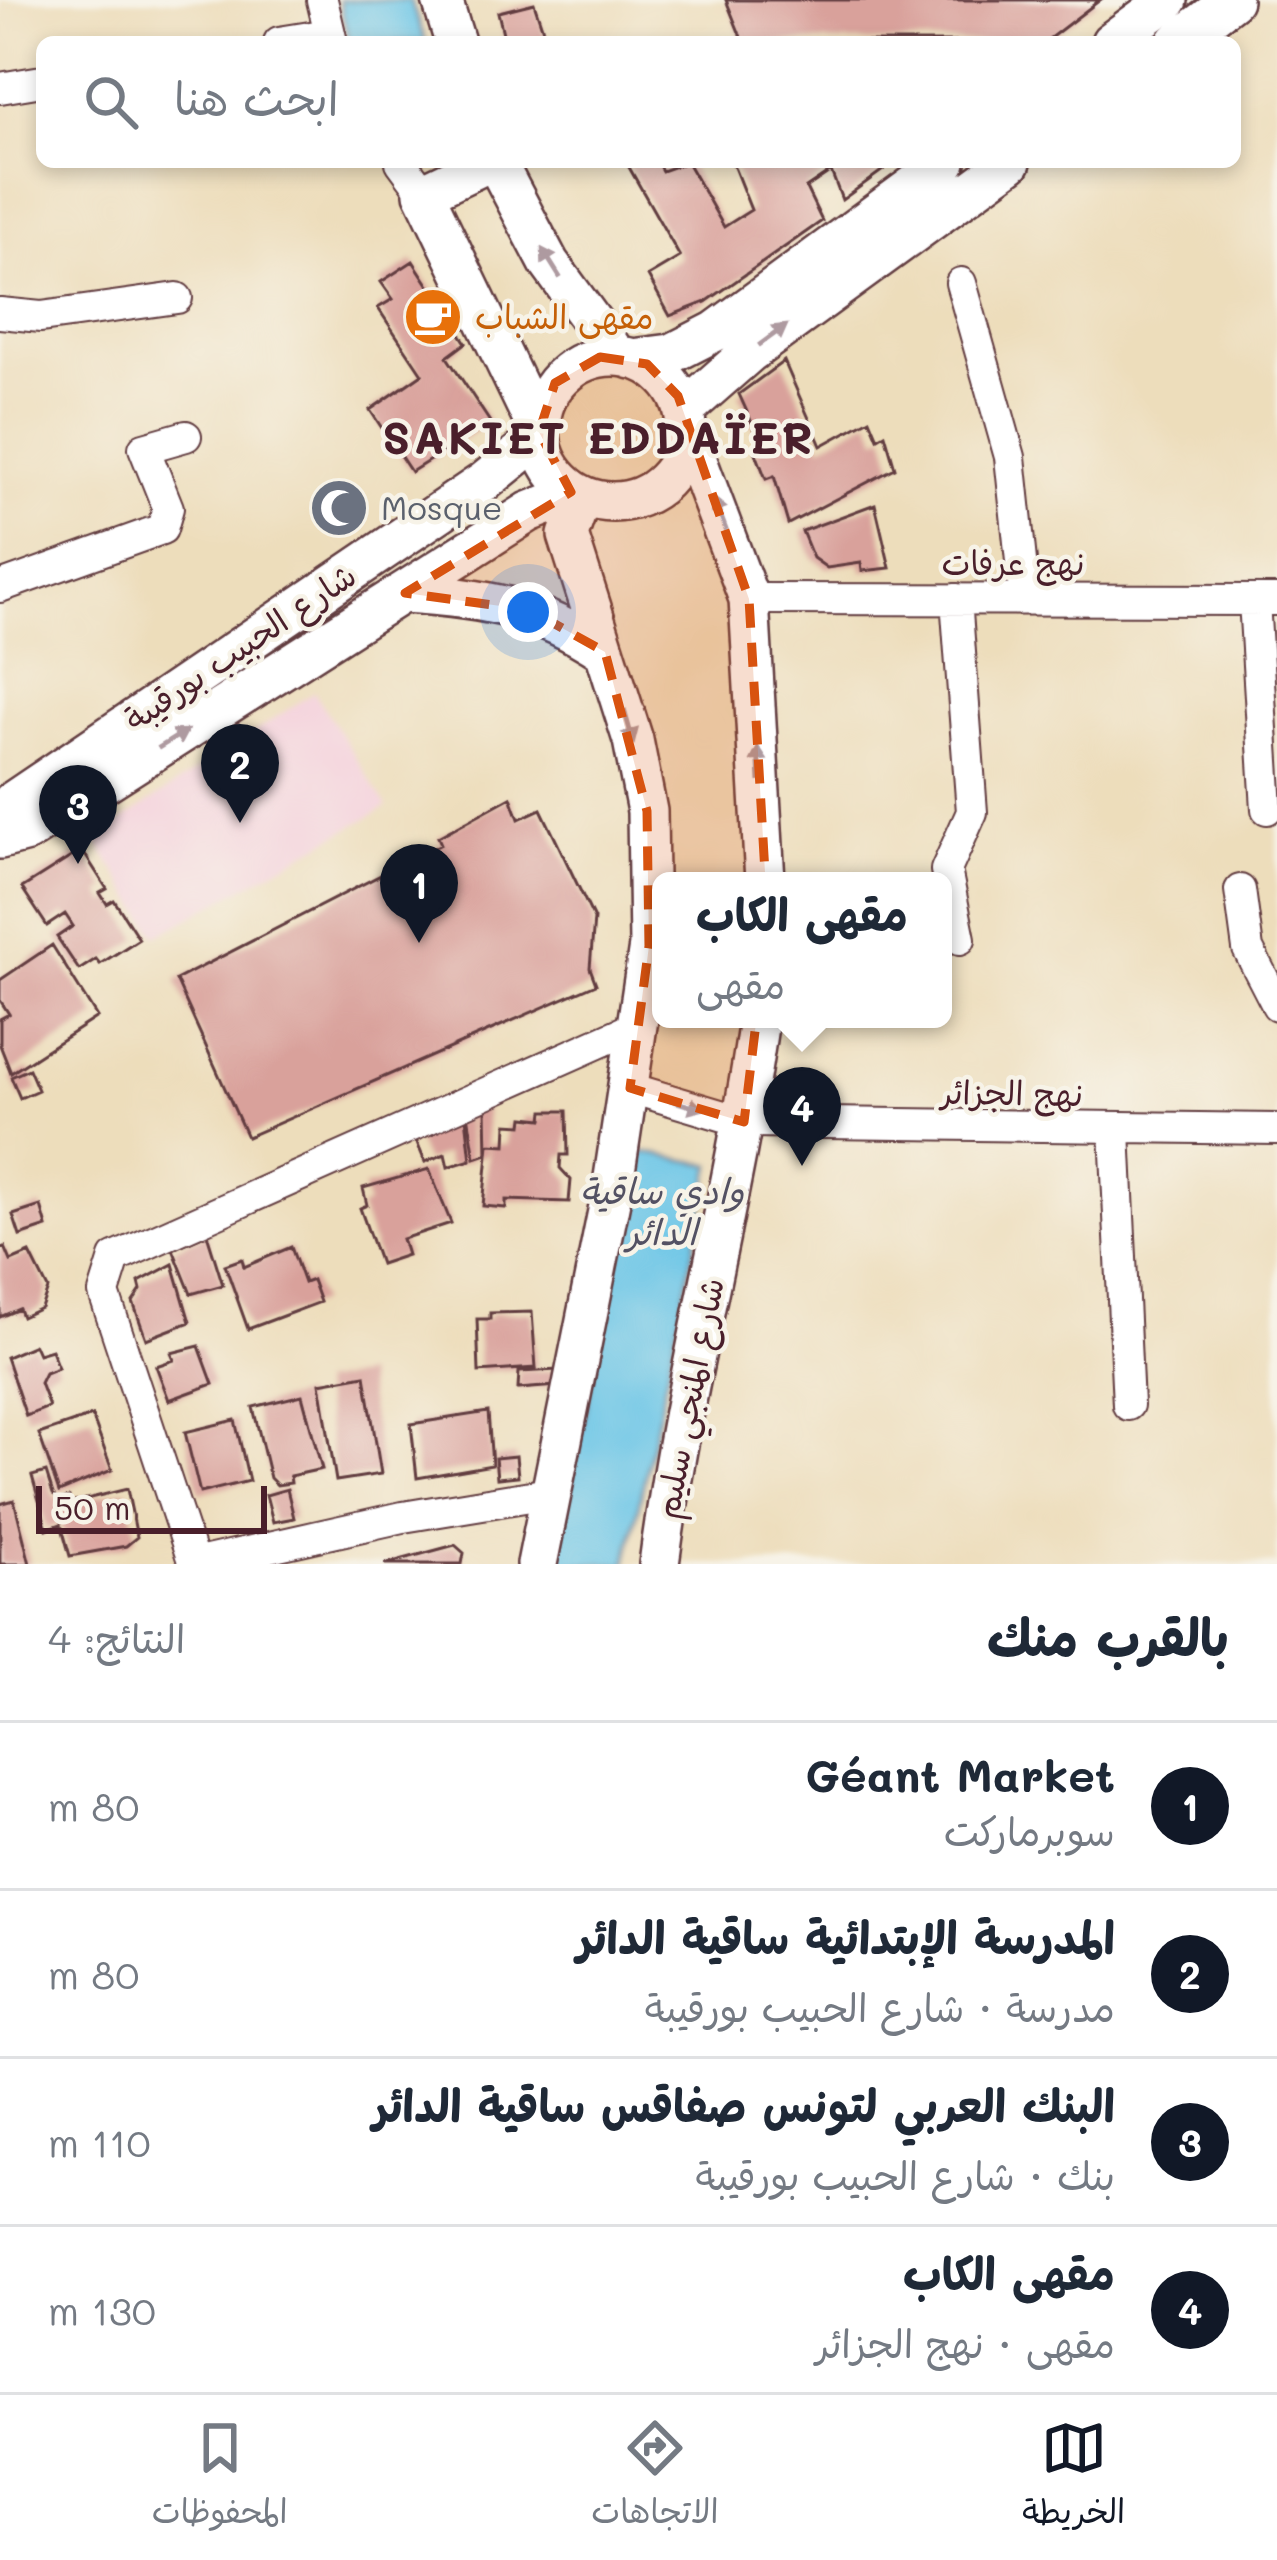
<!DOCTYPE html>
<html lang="ar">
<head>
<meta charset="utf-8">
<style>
  :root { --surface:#fff; --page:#f2f2f3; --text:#1f2937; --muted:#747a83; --line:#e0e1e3; --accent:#111827 }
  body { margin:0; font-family:Mali,"Playpen Sans Arabic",sans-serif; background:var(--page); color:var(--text); direction:rtl }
  .scale { position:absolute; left:36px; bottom:30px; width:231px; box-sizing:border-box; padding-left:12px; border:6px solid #4a1f2b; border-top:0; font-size:33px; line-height:42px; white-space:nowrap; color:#4a1f2b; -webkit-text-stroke:9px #f7f3e8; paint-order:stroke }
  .you { position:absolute; left:528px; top:612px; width:42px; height:42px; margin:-30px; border:9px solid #fff; border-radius:50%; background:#1a73e8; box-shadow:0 0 0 18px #1a73e833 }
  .badge { display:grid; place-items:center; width:78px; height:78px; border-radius:50%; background:var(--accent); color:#fff; font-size:39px; font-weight:700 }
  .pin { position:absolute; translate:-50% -99px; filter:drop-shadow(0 3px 6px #0008) }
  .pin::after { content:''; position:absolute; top:63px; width:42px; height:36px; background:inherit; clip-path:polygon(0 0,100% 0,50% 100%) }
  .popup { position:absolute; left:652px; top:872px; width:300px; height:156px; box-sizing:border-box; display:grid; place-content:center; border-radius:18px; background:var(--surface); filter:drop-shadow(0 3px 9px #0005); font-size:39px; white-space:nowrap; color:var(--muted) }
  .popup b { font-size:45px; color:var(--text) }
  .popup::after { content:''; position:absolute; left:50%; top:100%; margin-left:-24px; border:24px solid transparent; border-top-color:var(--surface) }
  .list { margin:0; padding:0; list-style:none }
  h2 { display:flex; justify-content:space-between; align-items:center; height:156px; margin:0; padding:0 48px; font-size:51px }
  h2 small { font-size:39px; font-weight:400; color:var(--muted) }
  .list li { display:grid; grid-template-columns:78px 1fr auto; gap:36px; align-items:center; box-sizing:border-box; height:168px; padding:0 48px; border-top:3px solid var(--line) }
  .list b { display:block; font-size:45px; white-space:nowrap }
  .list p { margin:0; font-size:39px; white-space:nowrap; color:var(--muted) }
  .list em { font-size:39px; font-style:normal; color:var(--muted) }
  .icon { flex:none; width:66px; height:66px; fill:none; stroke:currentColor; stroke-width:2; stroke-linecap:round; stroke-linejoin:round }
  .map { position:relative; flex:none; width:1277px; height:1564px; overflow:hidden; direction:ltr }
  .search { position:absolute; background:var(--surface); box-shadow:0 6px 18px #0003; left:36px; right:36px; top:36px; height:132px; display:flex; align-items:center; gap:30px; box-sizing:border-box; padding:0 42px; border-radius:18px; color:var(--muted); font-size:45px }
  .sheet { height:828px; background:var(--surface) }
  nav { display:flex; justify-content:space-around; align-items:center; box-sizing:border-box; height:168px; border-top:3px solid var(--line); background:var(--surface); font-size:33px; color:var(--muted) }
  nav a { display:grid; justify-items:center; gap:6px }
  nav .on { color:var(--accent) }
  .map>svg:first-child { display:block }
</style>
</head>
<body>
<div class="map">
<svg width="1277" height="1564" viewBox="0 0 1277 1564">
  <rect width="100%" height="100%" fill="#f7f3e8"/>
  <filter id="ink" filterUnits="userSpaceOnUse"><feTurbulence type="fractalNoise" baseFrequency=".00833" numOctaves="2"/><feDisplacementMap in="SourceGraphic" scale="24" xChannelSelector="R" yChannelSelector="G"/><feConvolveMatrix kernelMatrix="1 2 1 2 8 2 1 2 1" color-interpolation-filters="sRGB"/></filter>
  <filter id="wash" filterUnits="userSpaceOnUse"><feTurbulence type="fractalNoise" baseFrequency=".004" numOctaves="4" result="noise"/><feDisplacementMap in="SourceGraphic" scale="48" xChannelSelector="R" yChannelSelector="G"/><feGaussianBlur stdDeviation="2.7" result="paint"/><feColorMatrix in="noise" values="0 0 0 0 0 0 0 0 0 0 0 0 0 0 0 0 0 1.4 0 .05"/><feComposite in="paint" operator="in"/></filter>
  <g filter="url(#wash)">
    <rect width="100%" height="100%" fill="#edddbb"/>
    <!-- built -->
    <path fill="#f4cfdc" d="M314,692l73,115 -230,129 -62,-97z"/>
    <!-- water -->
    <path fill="#69c5e7" stroke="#5a7289" stroke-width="3" d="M339,0h71l16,42h-77z
      M638,1151l74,14 -86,399h-71z"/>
    <g id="blocks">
      <!-- building -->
      <path fill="#d9a19b" d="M726,0h374l-55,42h-302z
        M534,3l13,39h-42l-7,-30z
        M626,162h31l5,9 25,-9 37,65 27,-17 -19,-48h162l-52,38 -11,-29 -25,17 16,33 -116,81 -36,14 -22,-40 32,-19z
        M413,261l53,82 -19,14 43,65 -79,50 -41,-62 52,-36 -44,-66 15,-9 -12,-17z
        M784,361l37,85 49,-27 8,19 7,-4 10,34 -107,56 -14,-48 -8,3 -12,-31 7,-5 -22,-49z
        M875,504l15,64 -28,3 -1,-8 -34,5 -14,-10 -11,-27z
        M511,797l8,22 22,-10 53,110 -4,49 6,16 -349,153 -71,-157 265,-136 -3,-7z
        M82,850l25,39 -7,4 7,11 7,-4 25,39 -39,25 -4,-5 -17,11 -22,-33 16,-11 -8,-12 -18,12 -25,-38z
        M52,945l45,72 -86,56 -11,-28v-26l9,-5 -9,-14v-20z
        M29,1069l9,21 -18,8 -9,-21z
        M486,1108l1,46 -12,4 -7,-44z
        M544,1111h23l1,44h-7l-1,13 11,12 -2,22 -63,-2v8l-23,-2 6,-62 17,1 1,-21 16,1 1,-8 19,2z
        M466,1117l5,43 -23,7 -3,-13 -20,8 -9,-22z
        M429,1169l22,54 -49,16 5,16 -27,9 -20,-56 7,-3 -4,-17z
        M41,1206l6,21 -27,9 -7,-21z
        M207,1234l16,51 -32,9 -18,-45z
        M5,1247l6,14 19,-8 18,36 -7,19 -19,9 -3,-8 -19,8v-68z
        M291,1247l13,36 8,-3 8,22 -72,27 -23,-64 17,-6 2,8z
        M173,1264l17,58 -44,17 -13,-37 8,-12 -2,-8z
        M532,1312l4,56 -57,4 -2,-53h13v-6z
        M34,1345l4,9 13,-4 7,18 -13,5 -5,10 9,24 -23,9 -20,-59z
        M199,1346l14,38 -44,16 -13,-34 18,-6 -3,-7z
        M559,1370l-3,16 -38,3 1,-17z
        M365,1375l16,99 -45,7 -16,-98z
        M302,1395l20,74 -32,7 1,7 -14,2 -7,-7 -17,-71z
        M488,1412l4,53 -75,13 -6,-54z
        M92,1416l20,54 -53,22 -20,-58z
        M235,1420l14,61 -49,12 -15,-61z
        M516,1456l2,20 -21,2 -2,-20z
        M46,1472l7,22 6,6 10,-3 1,6 57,-14 10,48 -11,9 -56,10 -9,-32 -14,5 -9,-32 -6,-21z
        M287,1489l7,29 -21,4 -7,-27z
        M14,1500l16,64h-30v-60z
        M455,1545l9,8 -2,11h-77z"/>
    </g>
  </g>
  <g filter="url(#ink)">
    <use href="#blocks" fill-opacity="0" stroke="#623c41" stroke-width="3"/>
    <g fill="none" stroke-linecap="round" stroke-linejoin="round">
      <defs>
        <path id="minor" d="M322,0l10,42
          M279,42l50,-8
          M0,88l42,-7
          M401,162l23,31
          M961,283l49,174 15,142
          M0,313l41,4 136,-19
          M0,587l162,-58 6,-21 -24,-60 42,-12
          M749,599l528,1
          M956,599l16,213 -26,58 14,69
          M1254,601l13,208
          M1240,890l8,59 29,56
          M630,1088l114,34 533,7
          M1115,1131l13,274
          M194,1564l-90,-271 11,-35 526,-234
          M194,1564l209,-47 146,-24"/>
        <path id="major" d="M442,0l13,42
          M1111,42l57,-42
          M1177,42l55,-42
          M489,162l-65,31 115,239
          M496,162l53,101 68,93
          M540 429a73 73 0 1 1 146 0a73 73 0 1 1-146 0Z
          M632,359l39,-5 45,-23 230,-169
          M684,410l65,-57 262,-191
          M686,431l63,168 16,282
          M405,593c81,6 131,13 200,59
          M0,816l12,-14 472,-320 56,-45
          M0,839l27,-7 502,-320 48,-19
          M537,1564l75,-373 37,-245 -2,-135 -14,-71 -65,-205 14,-39
          M659,1564c24,-183 74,-362 100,-545"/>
      </defs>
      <!-- minor casing -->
      <use href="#minor" stroke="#623c41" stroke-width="34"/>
      <!-- major casing -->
      <use href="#major" stroke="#623c41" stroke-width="44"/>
      <!-- minor -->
      <use href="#minor" stroke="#fff" stroke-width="30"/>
      <!-- major -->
      <use href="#major" stroke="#fff" stroke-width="39"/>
    </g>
    <!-- one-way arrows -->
    <defs><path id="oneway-solid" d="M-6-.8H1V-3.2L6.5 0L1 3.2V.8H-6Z" transform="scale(3)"/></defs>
    <g fill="#ae9aa0">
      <use href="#oneway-solid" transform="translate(551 263) rotate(-122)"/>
      <use href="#oneway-solid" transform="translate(773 335) rotate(-36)"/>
      <use href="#oneway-solid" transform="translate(720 514) rotate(-111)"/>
      <use href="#oneway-solid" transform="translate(629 727) rotate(74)"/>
      <use href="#oneway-solid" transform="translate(173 739) rotate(-32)"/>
      <use href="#oneway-solid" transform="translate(759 764) rotate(-93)"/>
      <use href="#oneway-solid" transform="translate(687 1105) rotate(16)"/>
    </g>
  </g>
  <!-- marked area -->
  <path fill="#d8530f" fill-opacity="0.2" stroke="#d8530f" stroke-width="9" stroke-dasharray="24 15" stroke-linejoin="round" d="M600,357l47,7 31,32 71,203 19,325 -24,198 -114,-34 19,-142 -2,-135 -42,-159 -75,-42 -125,-17 166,-101 -32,-60 16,-49z"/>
  <!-- icons -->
  <defs>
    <symbol id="cafe-disc" viewBox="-11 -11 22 22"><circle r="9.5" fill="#e8710a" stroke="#f7f3e8"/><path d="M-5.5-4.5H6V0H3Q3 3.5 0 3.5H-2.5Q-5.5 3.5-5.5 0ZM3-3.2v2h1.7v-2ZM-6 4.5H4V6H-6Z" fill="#fff"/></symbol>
    <symbol id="mosque-disc" viewBox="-11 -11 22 22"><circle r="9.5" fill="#6b7280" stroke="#f7f3e8"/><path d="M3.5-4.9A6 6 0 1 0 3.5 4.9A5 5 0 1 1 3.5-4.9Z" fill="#fff"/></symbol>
  </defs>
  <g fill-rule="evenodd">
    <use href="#cafe-disc" x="400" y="284" width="66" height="66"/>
    <use href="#mosque-disc" x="306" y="475" width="66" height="66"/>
  </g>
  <g text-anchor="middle" stroke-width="9" stroke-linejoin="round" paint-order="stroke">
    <!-- food labels -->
    <g font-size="33" fill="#c56008" stroke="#f7f3e8" text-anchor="start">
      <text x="475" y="329">مقهى الشباب</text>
    </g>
    <!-- worship labels -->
    <g font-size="33" fill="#5b616d" stroke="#f7f3e8" text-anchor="start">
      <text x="381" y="520">Mosque</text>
    </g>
    <!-- street labels -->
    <g font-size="33" fill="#4a1f2b" stroke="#f7f3e8">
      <text x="1013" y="575">نهج عرفات</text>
      <text transform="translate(240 647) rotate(-34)" y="12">شارع الحبيب بورقيبة</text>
      <text transform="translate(1012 1093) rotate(1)" y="12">نهج الجزائر</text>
      <text transform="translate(689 1398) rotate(-79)" y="12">شارع المنجي سليم</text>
    </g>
    <!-- water labels -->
    <g font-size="36" font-style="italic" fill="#535163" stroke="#f7f3e8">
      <text x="662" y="1204">وادي ساقية<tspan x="662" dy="41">الدائر</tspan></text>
    </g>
    <!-- district labels -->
    <g font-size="45" font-weight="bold" letter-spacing="3" fill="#4a1f2b" stroke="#f7f3e8">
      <text x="599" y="454">SAKIET EDDAÏER</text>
    </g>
  </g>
</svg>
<div class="scale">50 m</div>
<div class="you"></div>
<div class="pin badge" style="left:419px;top:943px">1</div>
<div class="pin badge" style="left:240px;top:823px">2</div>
<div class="pin badge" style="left:78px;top:864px">3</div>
<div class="pin badge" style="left:802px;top:1166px">4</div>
<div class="popup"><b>مقهى الكاب</b>مقهى</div>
<div class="search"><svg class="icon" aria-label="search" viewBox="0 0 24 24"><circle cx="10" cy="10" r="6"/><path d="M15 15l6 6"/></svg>ابحث هنا</div>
</div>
<section class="sheet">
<h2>بالقرب منك<small>النتائج: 4</small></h2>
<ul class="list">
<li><span class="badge">1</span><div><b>Géant Market</b><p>سوبرماركت</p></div><em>80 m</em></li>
<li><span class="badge">2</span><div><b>المدرسة الإبتدائية ساقية الدائر</b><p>مدرسة · شارع الحبيب بورقيبة</p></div><em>80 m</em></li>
<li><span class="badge">3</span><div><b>البنك العربي لتونس صفاقس ساقية الدائر</b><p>بنك · شارع الحبيب بورقيبة</p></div><em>110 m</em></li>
<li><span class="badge">4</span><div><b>مقهى الكاب</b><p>مقهى · نهج الجزائر</p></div><em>130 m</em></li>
</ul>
</section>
<nav>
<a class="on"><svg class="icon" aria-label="map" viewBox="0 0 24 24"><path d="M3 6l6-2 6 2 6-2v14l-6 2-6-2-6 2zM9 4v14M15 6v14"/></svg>الخريطة</a>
<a><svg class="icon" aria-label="directions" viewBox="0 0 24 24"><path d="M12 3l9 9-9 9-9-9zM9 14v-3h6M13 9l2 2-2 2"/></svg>الاتجاهات</a>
<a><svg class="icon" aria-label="saved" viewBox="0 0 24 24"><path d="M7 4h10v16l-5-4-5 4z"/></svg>المحفوظات</a>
</nav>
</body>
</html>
